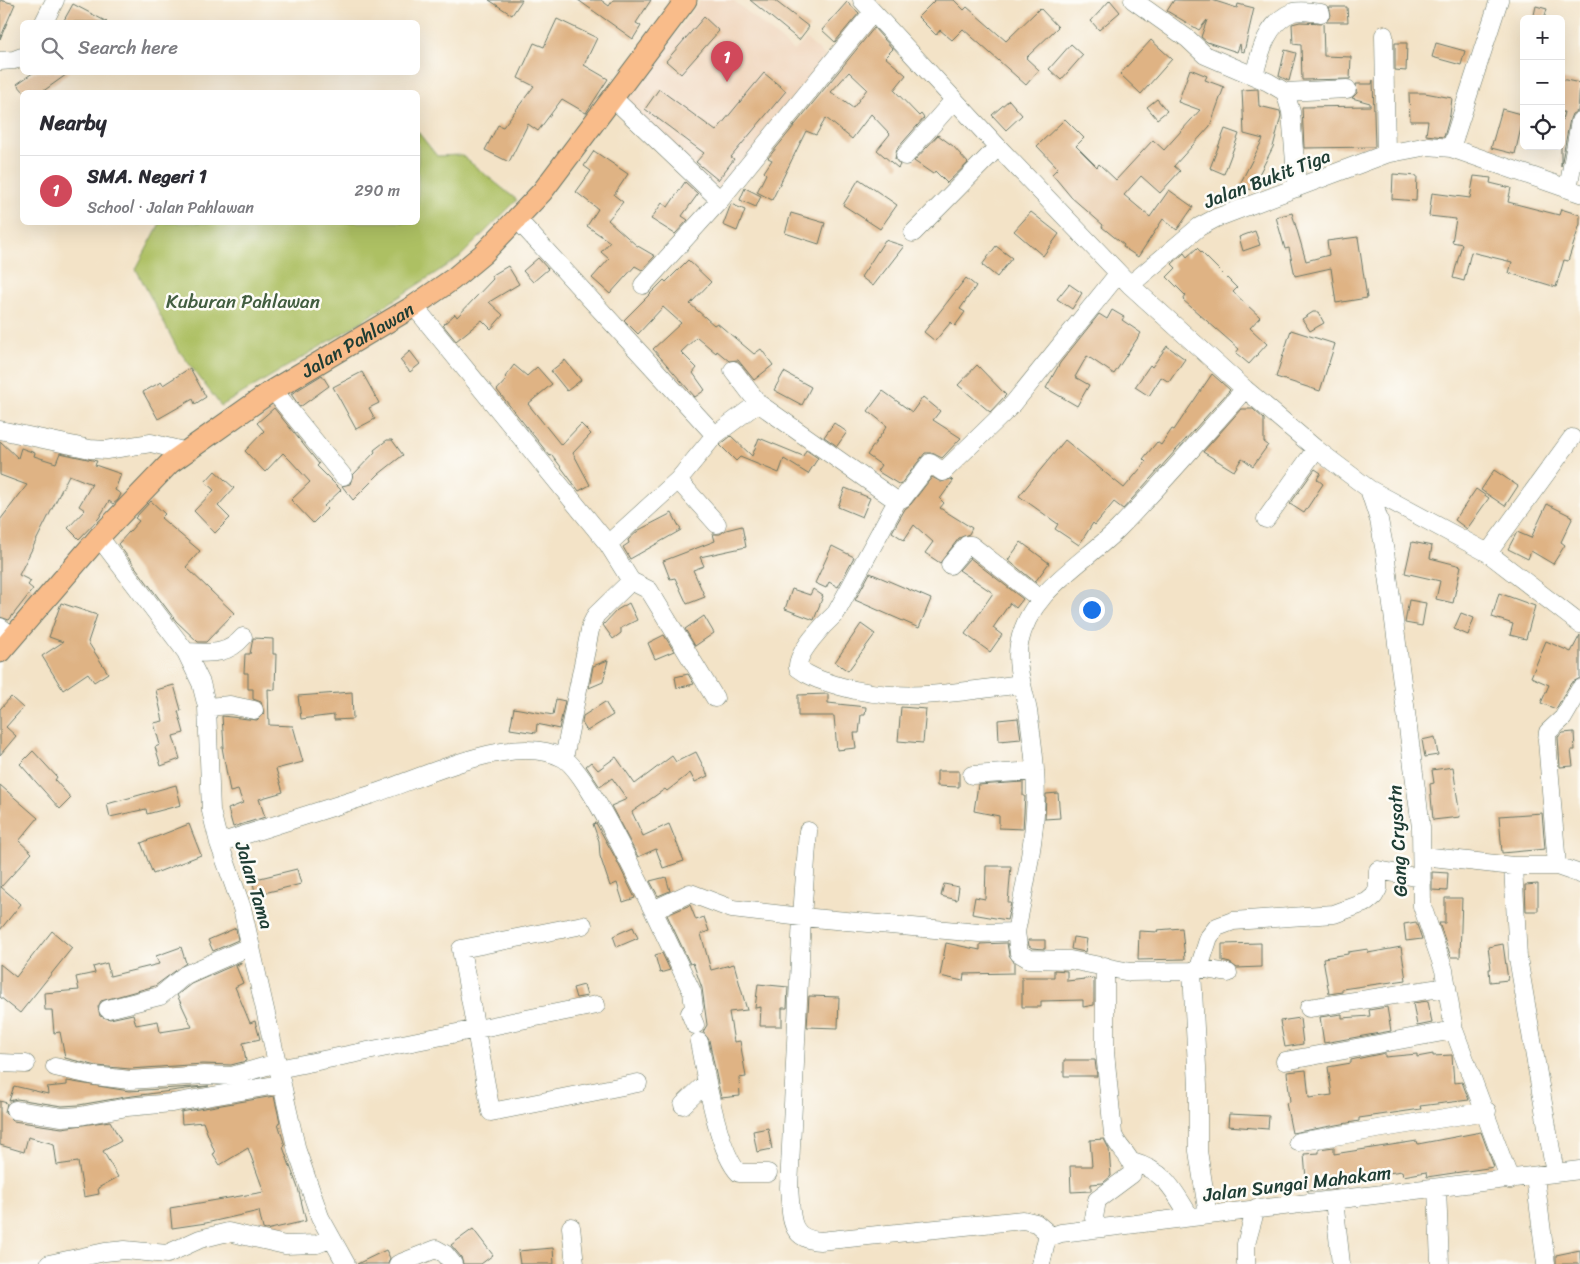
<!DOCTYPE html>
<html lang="en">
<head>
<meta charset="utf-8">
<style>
  :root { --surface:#fff; --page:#f7f7f7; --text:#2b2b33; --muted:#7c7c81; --line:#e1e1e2; --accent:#d1495b }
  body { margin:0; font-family:Sriracha,sans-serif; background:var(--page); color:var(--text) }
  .controls { position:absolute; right:15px; top:15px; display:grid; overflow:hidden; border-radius:8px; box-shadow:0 5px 20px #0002 }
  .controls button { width:45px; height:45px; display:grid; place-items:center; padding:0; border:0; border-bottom:1px solid var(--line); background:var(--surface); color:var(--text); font:25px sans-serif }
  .you { position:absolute; left:1091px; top:609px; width:18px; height:18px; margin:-12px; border:4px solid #fff; border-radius:50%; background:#1a73e8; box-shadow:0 0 0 8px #1a73e833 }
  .badge { display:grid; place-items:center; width:32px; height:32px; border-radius:50%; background:var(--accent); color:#fff; font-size:16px; font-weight:700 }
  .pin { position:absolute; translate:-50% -41px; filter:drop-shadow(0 1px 2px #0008) }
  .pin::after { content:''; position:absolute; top:26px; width:18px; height:15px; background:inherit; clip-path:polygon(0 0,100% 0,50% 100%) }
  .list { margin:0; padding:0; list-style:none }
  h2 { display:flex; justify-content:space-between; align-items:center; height:65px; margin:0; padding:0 20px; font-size:21px }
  h2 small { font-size:16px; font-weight:400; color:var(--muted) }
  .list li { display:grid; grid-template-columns:32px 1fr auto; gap:15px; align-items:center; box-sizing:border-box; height:70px; padding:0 20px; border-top:1px solid var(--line) }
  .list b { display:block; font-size:19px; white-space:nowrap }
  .list p { margin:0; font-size:16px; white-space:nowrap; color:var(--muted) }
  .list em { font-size:16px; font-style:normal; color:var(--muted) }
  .icon { flex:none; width:28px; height:28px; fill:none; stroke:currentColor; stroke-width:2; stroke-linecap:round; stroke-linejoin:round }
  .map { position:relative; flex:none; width:1580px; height:1264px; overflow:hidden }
  .search { position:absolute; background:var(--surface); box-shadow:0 5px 20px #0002; left:20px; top:20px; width:400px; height:55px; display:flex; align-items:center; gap:12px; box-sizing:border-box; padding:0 18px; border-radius:8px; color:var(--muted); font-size:19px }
  .panel { position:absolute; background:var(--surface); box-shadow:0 5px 20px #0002; left:20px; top:90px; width:400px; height:135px; border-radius:8px }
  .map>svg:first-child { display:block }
</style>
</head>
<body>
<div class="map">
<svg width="1580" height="1264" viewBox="0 0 1580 1264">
  <rect width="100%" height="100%" fill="#fdfcf7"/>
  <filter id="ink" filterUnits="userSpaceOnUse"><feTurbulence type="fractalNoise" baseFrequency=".02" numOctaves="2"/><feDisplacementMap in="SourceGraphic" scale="10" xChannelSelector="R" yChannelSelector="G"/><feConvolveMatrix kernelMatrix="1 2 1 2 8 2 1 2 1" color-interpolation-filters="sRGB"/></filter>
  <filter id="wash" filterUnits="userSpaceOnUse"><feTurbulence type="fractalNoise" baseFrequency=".0096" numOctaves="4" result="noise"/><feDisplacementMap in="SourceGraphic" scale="20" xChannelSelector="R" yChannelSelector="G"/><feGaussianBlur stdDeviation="1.12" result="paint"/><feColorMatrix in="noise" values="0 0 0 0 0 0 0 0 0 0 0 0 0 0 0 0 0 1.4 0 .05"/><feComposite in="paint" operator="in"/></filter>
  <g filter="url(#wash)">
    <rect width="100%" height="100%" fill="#f3e3c7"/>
    <!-- built -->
    <path fill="#f0d5bc" d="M701,0h32l61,51 12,-12 25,22 -110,129 -97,-88z"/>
    <!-- green -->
    <path fill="#adc064" stroke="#667e4c" d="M418,132l19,24 24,-1 56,45 -57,57 -110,72 -129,77 -44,-58 -41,-79 24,-46 258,-1z"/>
    <g id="blocks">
      <!-- building -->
      <path fill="#dfb384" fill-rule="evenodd" d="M0,0l15,4 -15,35z
        M489,0h33l-10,15z
        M578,0h23l8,6 4,-6h38l-15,23 5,3 -8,13z
        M750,0h24l35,27 -10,13z
        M935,0h19l10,10 3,-3 39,34 34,-33 18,19 -32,31 13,12 -13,15 -63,-56 -11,11 -12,-10 -4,5 -18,-18z
        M1110,0l10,12 -21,18 -8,-9z
        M1174,0h38l25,8 1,-4 16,4 -10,44 -3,-1 -1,-7 -3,8 -30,-10 -6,-5 6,-17 -8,10 -32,-19z
        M847,2l12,11 -24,29 -13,-12z
        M73,4l34,18h-44z
        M1536,6l11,3 -3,10h-11z
        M1329,7h18l1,15h-22l5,-7z
        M704,17l15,14 -38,43 -15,-13z
        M557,19l40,19 -13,27 24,14 -22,34 -24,-14 -24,32 -10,-7 -19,38 -24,-12 13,-25 5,2 31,-41 -16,-8 16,-35 10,4z
        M1300,22l23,1 1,33 27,1 -1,22 -48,1 -1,-35 -8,-1 -1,-20z
        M874,28l19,21 -8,8 21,18 -12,15 25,26 2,-2 3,4 -27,31 -2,10 5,6 -2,3 -21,-18 13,-16 -19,-20 -19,25 -26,-21 -10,17 -10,-4 -34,69 -15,-8 9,-18 -2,-2 8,-12 -4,-2zM849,72l18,17 -14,19 -22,-16z
        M1151,40l21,19 -31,35 -21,-20z
        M1395,43h12l-1,28 -11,-1z
        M1436,43l29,8 -4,14 -29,-8z
        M1071,44l12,11 -22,25 -12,-11z
        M1285,50l11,3 -7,28 -10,-5z
        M1190,69l17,7 -2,4 19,7 -14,39 -36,40 6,5 -20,22 -19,-17 -17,19 26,22 19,-27 24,17 -16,23 -14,-11 -25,38 -15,-10 1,-2 -22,-18 1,-2 -32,-28 -19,-23 6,-6 -21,-22 28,-27 19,19 -8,8 21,21 2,-3 17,16 37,-40 11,10 36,-40 -22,-8z
        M34,72h36l-28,20h-18l-7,-8z
        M764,73l22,18 -55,66 3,2 -16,21 -22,-18 8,-9 -59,-44 14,-20 57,42z
        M1561,79l19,4 -2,28 -6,3 -2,5 -9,47v-42l3,-12h-3z
        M1373,80l2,67 -71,1 -2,-41 68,-1v-3l-18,-5 5,-5 -1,-9h16z
        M1258,89l1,17 21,5 1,5 -8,31 -22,43 -11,-6 23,-45 -19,-5 -2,-44z
        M1409,93h16l27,5 -2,17 -6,22 -18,-2 2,-14h-18z
        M1157,99l10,12 -10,8 -10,-12z
        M1009,100l13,15 -16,15 -14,-15z
        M1502,109l22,6 -9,39 -24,-6z
        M1225,129l14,5 -15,40 -14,-6z
        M938,135l15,11 15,17 -21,20 -12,-12 -2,3 -19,-13z
        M594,151l34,23 -14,21 9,7 -15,18 28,25 19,11 -13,14 -7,-4 -25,28 -18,-16 17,-19 -8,-7 9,-10 -23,-16 11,-17 -22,-17 15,-21 -7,-5z
        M1393,174l24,2 -1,25 -24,-2z
        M1474,176l17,2 -1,5 21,5 -3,14 51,13 2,-6 19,6v9l-12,37 -4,-1 -8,27 -47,-14 3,-11 -41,-10 -7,29 -11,-3 9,-34 -10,-2 4,-23 -27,-3 3,-23 38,5z
        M859,179l38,26 -17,24 -37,-24z
        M685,182l13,12 -16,22 6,4 -13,14 -24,-15 11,-16 6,4z
        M745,188l16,8 -5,11 -16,-7z
        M731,204l14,6 -8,21 -14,-6z
        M1031,212l28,22 -16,22 -29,-25z
        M791,213l34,10 -6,21 -34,-11z
        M1292,213l14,48 23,-6 -2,-14 31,-4 9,61 -31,5 -5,-35 -36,8 -6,-28 -4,1 -9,-32z
        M1255,231l5,14 -17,6 -4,-14z
        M885,240l19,6 -31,40 -12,-9z
        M996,246l16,12 -15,19 -15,-12z
        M1197,248l40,40 -4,4 27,25 -10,11 17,16 -18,20 -13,-11 3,-4 -56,-49 3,-4 -19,-19 9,-9 -4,-4 12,-11 3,4z
        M538,258l10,11 -15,13 -10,-11z
        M688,260l23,22 -21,22 24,21 3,-2 37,31 7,-5 12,16 -19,15 -16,-20 -9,1 -12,-10 -1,2 -19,-16 -16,15 16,16 -4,5 12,17 -10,7 -42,-48 28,-26 -18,-16 -25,27 -14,-14 40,-40 2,2z
        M508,266l11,18 -30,18 14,13 -12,14 -9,-9 -26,21 -13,-16 12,-11 2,3 36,-38 -2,-3z
        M966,278l10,8 -16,23 5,3 -10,14 -4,-4 -16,19 -11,-9z
        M1069,284l13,9 -10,16 -15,-10z
        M1112,310l12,7 -2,3 19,13 -27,41 -27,-18 -12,21 14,8 -12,21 -31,-18 14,-25 39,-49 8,5z
        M1313,312h5l6,11 -14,8 -8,-12z
        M1291,330l44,14 -15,47 -44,-14z
        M1167,346l18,13 -16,23 -8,-5 -12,19 -14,-9 15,-22 2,2z
        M410,351l10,13 -10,8 -10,-12z
        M565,360l16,20 -14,11 -16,-20z
        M514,365l13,11 10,-9 15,17 -24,20 33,41 20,-21 10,10 -18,19 17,32 -11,6 -27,-36 -2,1 -53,-66 10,-11 -2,-2z
        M977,365l29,30 -16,17 -32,-27z
        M190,368l16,29 -11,7 -2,-5 -35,20 -15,-27 18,-10 2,3z
        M362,372l17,31 -10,5 6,11 -19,10 -23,-42z
        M784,372l27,15 -9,18 -28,-15z
        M1212,374l18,16 -107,119 -9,-7 -19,23 -2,-2 -14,22 -24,-16 3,-5 -39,-28 46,-56 59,48 22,-26 -3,-3 14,-17 4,3 11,-16 2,1z
        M322,375l7,11 -29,21 -9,-13z
        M883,391l29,21 11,-15 17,14 -7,9 28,18 -19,20 -10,-5h-7l-25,32 -23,-14 4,-6 -14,-10 20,-29 -19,-15z
        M274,408l45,56 -2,2 24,24 -17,16 3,3 -14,14 -22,-23 19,-18 -20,-22 -7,-7 -18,19 -20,-21 19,-20 -7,-8z
        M1241,409h12l11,10v23l4,3 -15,21 -11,-8 -8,13 -31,-19z
        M834,423l13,9 -10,14 -13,-9z
        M731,436l21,20 7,-18 44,18 3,-6 12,8 -10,16 -24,-15 -5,14 -39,-16 -4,4 -16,-16z
        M387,440h5l11,15 -24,19 -26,26 -11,-14 8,-2 3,-9 22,-23 -1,-2z
        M0,441l18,17 3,-10 14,5 -1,3 22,7 4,-10 37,8 -2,4 26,9 -6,16 6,4 -3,6 -5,4 -4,-3 -10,17 -20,21 -11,-11 17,-18 -6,-4 13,-22 -23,-9 -50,100 12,6 -3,4 5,4 -24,31 -9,-3v-97l27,-35 -27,-10z
        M1315,469l6,4 -4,6 6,5 -19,29 -14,-9z
        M1494,470l24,16 -13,20 -24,-16z
        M215,471l19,17 -16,18 12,12 -15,15 -21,-22 20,-21 -9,-8z
        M932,477l9,5 10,-3 2,2 -13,18 4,4 -4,5 32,20 -3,6 -10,4 -19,25 -15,-10 8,-11 -19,-17 -10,15 -12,-8 13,-23 6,-5z
        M845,488l25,10 -8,19 -24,-10z
        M1476,489l13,9 -22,31 -12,-9z
        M151,501l14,13 -4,4 39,33 -14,16 48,46 -28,29h-8l-22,-21 -58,-77 21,-23 -4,-3z
        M1547,504l26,13 -12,25 4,3 -12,19 -22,-13 -3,8 -20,-10 9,-17 14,6z
        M672,513l9,17 -51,29 -7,-12 6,-4 -1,-3 11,-10z
        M742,526l4,21 -46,10 4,9 -11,4 12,27 -18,7 -12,-26 -5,1 -7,-18 52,-20 -2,-7h7l6,-4z
        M1021,542l28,21 -14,19 -27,-22z
        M1412,542l20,4 -2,12 31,8 -8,37 -17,-4 4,-18 -35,-8z
        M832,546l22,11 -16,30 -9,-5 -3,6 -11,-5z
        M970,558l53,41 -7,9 -6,-5 -17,25 9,7 -12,17 -25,-18 28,-41 -34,-23z
        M870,573l61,26 -12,29 -64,-28z
        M792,589l18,6 3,-6 10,7 -9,24 -29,-11z
        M1499,593l36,13 -9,33 -16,-4 3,-11 -21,-7z
        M1409,600l17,3 -4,23 -17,-3z
        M61,603l36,12 -9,27 20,31 -14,9 -6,-9 -25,17 -21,-34 21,-14 -14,-5z
        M629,603l8,17 -16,8v5l-8,6 -10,-14 14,-15z
        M1461,613l13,5 -6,17 -14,-6z
        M704,616l10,17 -19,13 -10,-17z
        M861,624l14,10 -27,37 -13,-9z
        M664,635l10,16 -19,8 -7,-16z
        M1580,635v43l-9,5 -15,26 -15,-6 8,-18 -18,-8 15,-36 25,11z
        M253,638l20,1v15h3l-1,36 -7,-1 1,36 24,1 10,36 -27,7 7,23 -24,7 6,18 -32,10 -5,-18 15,-6 -5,-13 -8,2 -8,-45h2l-2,-31 35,4 7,-7 -3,-11 -8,-3v-10h-5v-16h-4l1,-19h5z
        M608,660l-5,22 -14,6 4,-22z
        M688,674l6,10 -17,4 -2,-11z
        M174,685l7,25 -3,1 6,22 -11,3 7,23 -19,7 -6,-19 5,-2 -6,-22 9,-2 -7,-31z
        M352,692l1,27 -19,1v-5l-33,4 -3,-23z
        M828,694v9l38,4 -1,8h-4l-2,18h-5l2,15 -19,2 -3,-34h-36v-21z
        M11,697l12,11 -17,19 10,9 -16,19v-46z
        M556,699l9,2 -6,28 -22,-5 -1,9 -26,-4 4,-21 39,7z
        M605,702l8,13 -26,16 -5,-8 1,-7z
        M901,707l25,2 -3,34 -25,-2z
        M1018,718l3,21 -22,2 -1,-21z
        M1574,732l1,18h-4l2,16 -13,1 -2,-30 5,-4z
        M1435,737l3,18 -13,2 -3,-17z
        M33,751l24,26 -2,3 16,18 -11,11 -40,-45z
        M696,752l12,24 -13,6 -5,-9 -23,18 -2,-2 -33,23 11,24 26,-12 15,37 -21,7 -7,-19 -18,8 -27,-51 16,-7 -15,-21 -12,9 -14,-21 5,-4 7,8 18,-13 19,27 37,-28 4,6z
        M1453,767l7,50 -27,3 -3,-36 4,-1 -2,-13z
        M937,771h22v16l-22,-1z
        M1023,782v14h2l-2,33 -24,-1v-12l-25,-5 4,-26z
        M0,785l38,33 -19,23 13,12 -31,34 20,17 -21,26z
        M176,785l5,20 -34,9 -1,-5 -36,8 -3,-13z
        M1058,793l2,25 -15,1 1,-25z
        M1542,813l3,36 -43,4 -3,-37z
        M596,823l19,34 20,41 -12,4 -6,-19 -7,3 -10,-30 -1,-15 -6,-17z
        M189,824l12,31 -48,19 -12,-31z
        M986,866h25l-3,37h3l-4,17 -35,-6 3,-17 10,2z
        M297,869l4,15 -45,11 -4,-15z
        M1432,872l16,1 -1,18 -15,-1z
        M666,877l4,14 -12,5 -8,-15z
        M944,884l15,3 -2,13 -16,-4z
        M1538,884v27h-12l-1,-26z
        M1445,898h17l-2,59h-9l-12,-34h6z
        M690,905l6,15 8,-3 5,14 -8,3 10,36 23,-6 13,46 -18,2 5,30 6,-1 6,36 -7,1 1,18 -19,2 -12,-58 -6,-8 4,-7 -5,-37 -9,-25 -3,1 -23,-49z
        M1416,922l6,17 -16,2 -2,-17z
        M633,927l5,11 -21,9 -4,-11z
        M236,928l2,12 -25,11 -5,-11z
        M1182,928l3,31 -47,1 1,-29 19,1 -1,-2z
        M52,931l20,17 -52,65 -20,-16v-33l16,13z
        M1073,937l14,2 -2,13 -14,-3z
        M1028,940h17v9l-13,-1 -3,-2z
        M946,943l34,7v-6l27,-1 2,12 5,7v11l-50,1 -1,7 -23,-5z
        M1261,943v24l-24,1 -7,-5 -8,-2v-17z
        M1503,944l5,36 -18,2 -1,-13h2l-3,-22z
        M181,947l5,16 -31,23 -54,15 -3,6 2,9 10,3 23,-5 3,11 22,-4 2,11 32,-5 -15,-32 14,-11 50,-22v2l-5,2 7,17 -8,4 15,36 5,-2 5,18 -17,4 3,18 -15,4 -28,-1 -73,5 -33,-3 -32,-8 -5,-26 -6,1 -2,-23h-7l-1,-17 35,-3 -3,-13 19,-4 -2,-6 14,-4 3,13 49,-12 -3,-8z
        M1401,947l5,33 -64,9v3l-13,2 -6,-36 25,-4v-2l20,-3v4z
        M662,953l8,17 -10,3 -5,-18z
        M1054,970l13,1v10l27,-3v27l-11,2v-7l-42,1v6h-19v-30h32z
        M758,984l30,3 -1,21h-5v18h-22l1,-19 -6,1z
        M584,985l3,11 -11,2 -3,-10z
        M809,996l30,1 -1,31 -31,-1z
        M1428,1001l4,22 -15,3 -4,-23z
        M1387,1007l4,24 -67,12 -4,-26 22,-3v4l28,-2 -1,-6z
        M1300,1018l3,26 -18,3 -5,-26z
        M1385,1053v4l32,-3v3l16,-3v2l19,-1 2,28 8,-1 7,18 -49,6 1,3 -62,9v3l-67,12 -6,-30 4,-1 -3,-30 19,-2 3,28 23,-3 -4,-28 23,-4v-3z
        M1064,1060h31l2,16h-33z
        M67,1081l62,10 80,-5 -84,11 -46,8 -17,1 -45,-7 -8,2 5,-15 34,8 -1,-7 20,-2z
        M274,1096l6,26 -2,1 7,23 -2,1 15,41 8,33 -40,9 -3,-1 -4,-18 -53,12 -34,5 -2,-20 94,-16 -16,-44 -28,17 -7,-11 2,-1 -12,-31 -21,2 -1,-12z
        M0,1101l7,2 -2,10 8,8 49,7 48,-7 11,20 -18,10 15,26 -20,11 1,6 -15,3 -6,-35 -21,3 -3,-21 -26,-7 -4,15 -24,-7z
        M1229,1114l40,2 -1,13 -40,-3z
        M768,1128l4,21 -15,3 -4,-21z
        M1481,1132l13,35 -67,10 -1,-5 -23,4 -1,-5 -28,4 1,4 -38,5v5l-30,2 -3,-37 15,-1v-4l15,-2v7l83,-13 1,3z
        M1104,1139l5,10 2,27 -8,7 -12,1v7l-20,1 -1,-26h22l-2,-26z
        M473,1229l20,26 -12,9h-18l-2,-7 -10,-12z
        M553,1248l1,16h-34l-2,-13z
        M386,1250l4,8 -2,6h-31z
        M1580,1250v14h-24v-9z"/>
    </g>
  </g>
  <g filter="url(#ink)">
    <use href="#blocks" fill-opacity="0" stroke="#697767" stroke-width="1"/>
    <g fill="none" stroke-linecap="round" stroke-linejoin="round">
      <defs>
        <path id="minor" d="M862,0l136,147 132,138 69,-58 17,-9 170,-64 42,-8 23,2 129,45
          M1133,0l55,39 17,16 63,27 17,10 6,20 6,76
          M44,22l11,-22
          M1384,35l2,119
          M0,61l14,-1 8,-3
          M1254,76c6,-24 13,-54 39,-64 8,-2 19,0 28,1
          M1285,92l62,-3
          M613,98l107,102
          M1451,148l48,-148
          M905,156l49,-56
          M1568,189l12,-68
          M517,219l198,216
          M913,233l85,-86
          M643,285l77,-85 153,-188
          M1130,285l115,104 71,60 53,40 119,64 92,71
          M414,306l194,238 23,37 -35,34 -5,10 -27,133
          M733,370l25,33
          M273,390l70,86
          M0,430l90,19 16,1 45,-7 36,9
          M678,480l39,44
          M1369,489l10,31 6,32 36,275 1,79 22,64 10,60 56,150
          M897,501l-61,112c-11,10 -40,40 -38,55 13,10 25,13 41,18 60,18 121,6 182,-2
          M897,501l6,-3 27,-35 13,9 70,-68 105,-130
          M1266,519l50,-70
          M99,537l87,115 15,31 6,24 4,104 8,32 23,65 55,243 23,66 26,47
          M608,544l70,-64 37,-45 43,-32 139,98
          M1488,553l84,-115
          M950,565l17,-20h4l69,54
          M631,581l18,9 66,108
          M0,627l14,10
          M186,652c23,1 41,4 57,-15
          M207,707l23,-2 24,5
          M972,775l63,-4
          M808,831l-6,86 177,16 37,-1c10,-53 23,-107 19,-161 -1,-20 -4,-40 -7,-60 -4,-21 -13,-45 -9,-67 10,-53 64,-80 99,-115 44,-45 85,-93 127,-140
          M219,843c51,-16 101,-32 151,-48 50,-16 143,-64 193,-37 24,13 75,123 90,152l37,-17 42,16 70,8 -13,271c3,26 -2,51 31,53l203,-21 13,3 14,12
          M1423,856l90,10h44l23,8
          M1513,866l5,92 37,215
          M1557,866l-10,-126 1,-8 15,-14 17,-29
          M653,910l39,82 2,16 -4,5 5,12
          M583,925l-122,24 30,163 147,-29
          M1016,932l3,21 10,6 41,1 60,12 62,-1 7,-3 10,-31 8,-10 16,-6 101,-7 33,-12 7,-6 4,-7v-19l43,8
          M1199,968l29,5
          M1192,971l6,115v65l10,64
          M1309,1008l138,-21
          M108,1009l52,-13 25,-21 66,-29
          M699,1042c6,30 19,111 40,131h29
          M1285,1061l169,-31
          M0,1063l26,1
          M55,1067l40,9 35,4 74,-5 28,1 45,-13
          M278,1069l318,-64
          M683,1105l24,-23
          M15,1110l47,7 18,-1 47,-9 45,-4 109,-19
          M1298,1142l189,-31
          M1132,1162c33,9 41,27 58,55
          M1535,1177l11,87
          M1437,1188l3,76
          M1334,1200l7,64
          M571,1227l4,37
          M1098,1228l-4,-10 3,-18 35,-26c4,-16 -15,-25 -19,-40l-8,-82v-86
          M49,1264l56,-12 20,-2 42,4 33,-15 28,-7 57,13 32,-1 13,-5
          M398,1264l38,-15 9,5 8,10
          M1041,1264l6,-26 14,-5 519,-63
          M1246,1264v-20l10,-36"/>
        <g id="major">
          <path id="s1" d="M0,652l99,-115 71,-74 103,-73 141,-84 39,-27 30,-25 59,-62 144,-192"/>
        </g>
      </defs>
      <!-- minor casing -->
      <use href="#minor" stroke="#697767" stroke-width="19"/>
      <!-- major casing -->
      <use href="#major" stroke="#697767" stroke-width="23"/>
      <!-- minor -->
      <use href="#minor" stroke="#fff" stroke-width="18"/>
      <!-- major -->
      <use href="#major" stroke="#f9bc8a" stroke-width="21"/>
    </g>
  </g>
  <g text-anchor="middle" stroke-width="5" stroke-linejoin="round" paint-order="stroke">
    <!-- street labels -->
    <g font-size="19" fill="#1f3d34" stroke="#fdfcf7">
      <text transform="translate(1267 178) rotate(-21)" y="7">Jalan Bukit Tiga</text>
      <text dy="7" stroke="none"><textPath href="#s1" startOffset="479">Jalan Pahlawan</textPath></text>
      <text transform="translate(1397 841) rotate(-93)" y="7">Gang Crysatn</text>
      <text transform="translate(255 885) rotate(73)" y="7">Jalan Tama</text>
      <text transform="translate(1297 1183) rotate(-7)" y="7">Jalan Sungai Mahakam</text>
    </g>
    <!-- park labels -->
    <g font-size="19" fill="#425e40" stroke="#fdfcf7">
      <text x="243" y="308">Kuburan Pahlawan</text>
    </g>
  </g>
</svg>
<div class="controls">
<button>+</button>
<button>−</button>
<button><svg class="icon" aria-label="locate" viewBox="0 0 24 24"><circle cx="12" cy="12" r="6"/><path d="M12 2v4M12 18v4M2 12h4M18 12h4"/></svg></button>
</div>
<div class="you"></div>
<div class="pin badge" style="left:727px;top:82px">1</div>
<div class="search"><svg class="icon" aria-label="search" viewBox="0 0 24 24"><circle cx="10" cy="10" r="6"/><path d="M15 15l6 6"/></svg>Search here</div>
<section class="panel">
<h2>Nearby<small></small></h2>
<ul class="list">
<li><span class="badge">1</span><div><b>SMA. Negeri 1</b><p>School · Jalan Pahlawan</p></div><em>290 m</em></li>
</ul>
</section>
</div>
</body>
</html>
